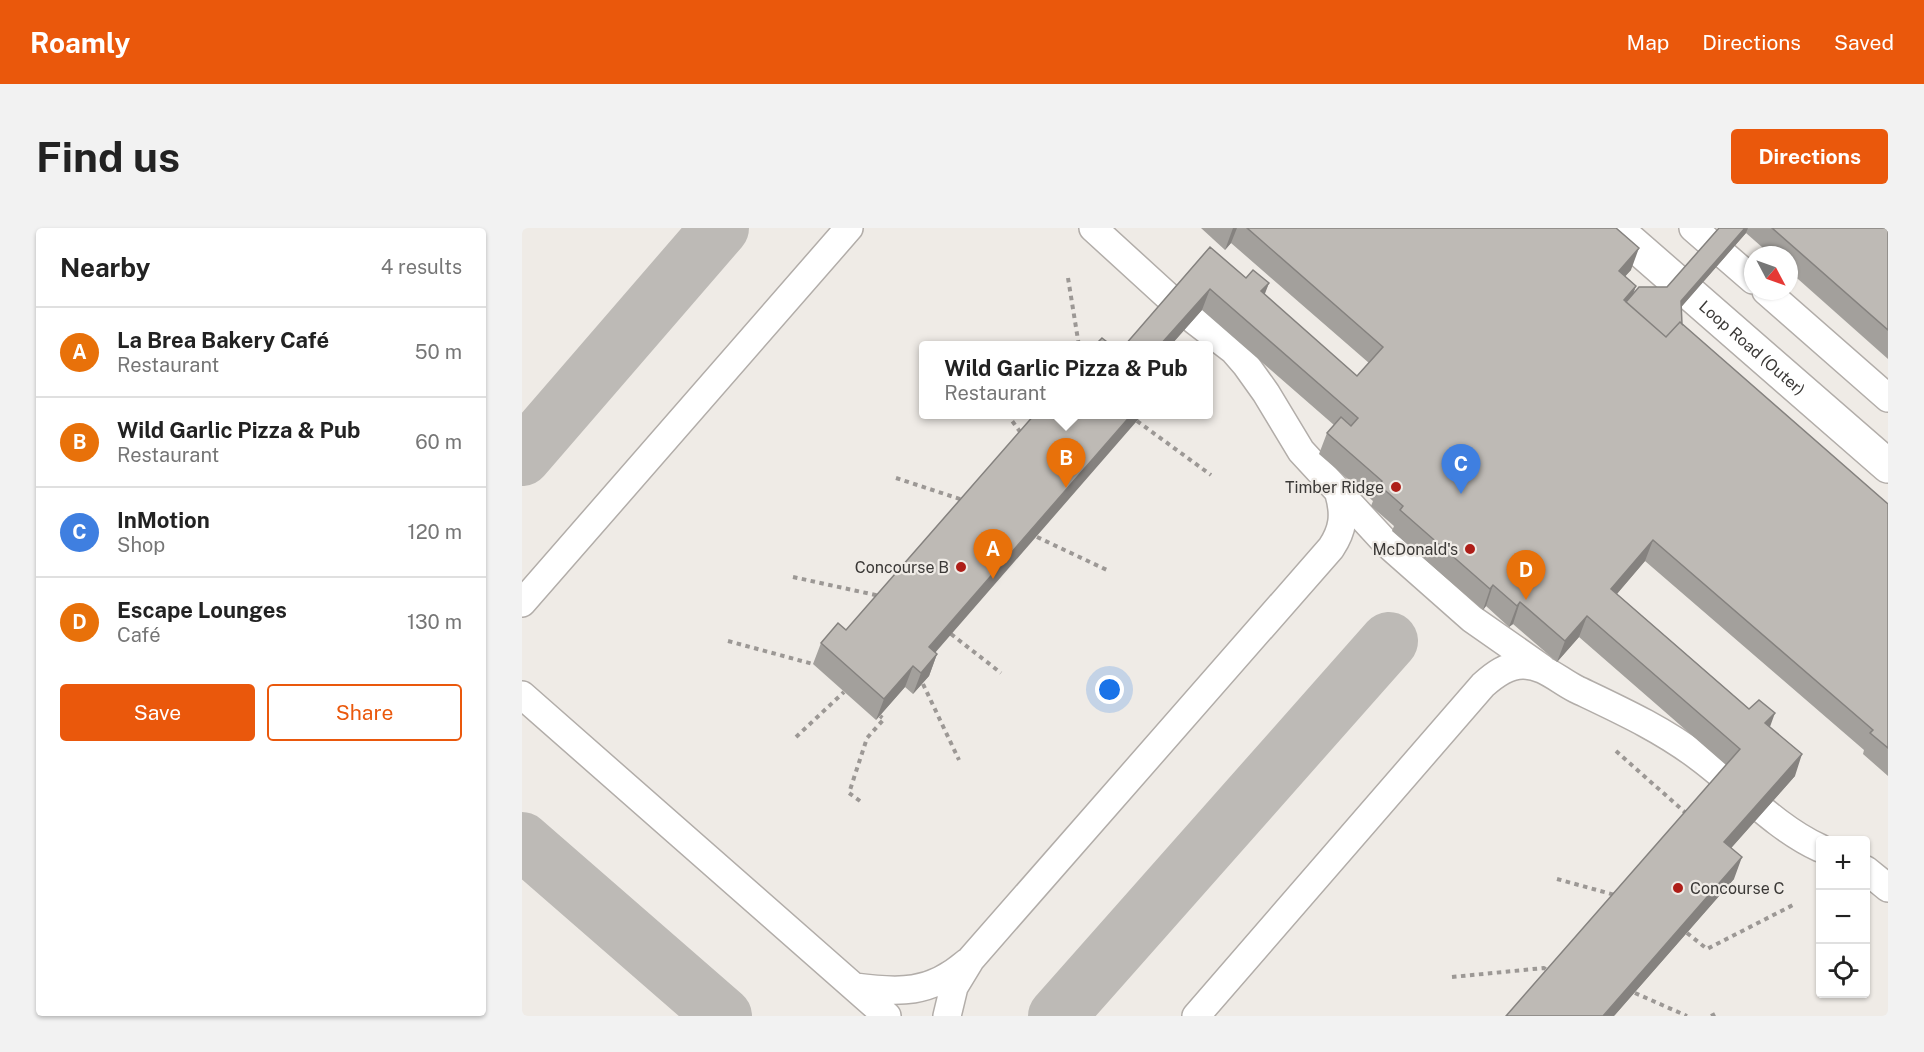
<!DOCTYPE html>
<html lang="en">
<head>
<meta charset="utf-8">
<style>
  :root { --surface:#fff; --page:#f2f2f2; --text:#222; --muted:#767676; --line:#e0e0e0; --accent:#ea580c }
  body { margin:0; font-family:"Public Sans",sans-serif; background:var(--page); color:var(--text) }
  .controls { position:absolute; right:18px; bottom:18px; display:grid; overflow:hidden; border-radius:6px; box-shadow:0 2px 4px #0004 }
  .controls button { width:54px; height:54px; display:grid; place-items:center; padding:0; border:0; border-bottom:2px solid var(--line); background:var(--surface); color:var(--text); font:30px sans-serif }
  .compass { position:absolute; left:1222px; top:18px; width:54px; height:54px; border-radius:50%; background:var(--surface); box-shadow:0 2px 4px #0004; rotate:131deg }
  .you { position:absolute; left:588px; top:462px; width:21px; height:21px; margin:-15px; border:4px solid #fff; border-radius:50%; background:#1a73e8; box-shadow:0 0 0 9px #1a73e833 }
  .badge { display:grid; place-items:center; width:39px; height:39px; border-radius:50%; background:var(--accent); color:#fff; font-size:20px; font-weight:700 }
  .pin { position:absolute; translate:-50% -50px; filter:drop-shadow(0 2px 3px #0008) }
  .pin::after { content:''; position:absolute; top:32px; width:21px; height:18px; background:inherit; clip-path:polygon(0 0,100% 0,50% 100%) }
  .popup { position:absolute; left:397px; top:113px; width:294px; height:78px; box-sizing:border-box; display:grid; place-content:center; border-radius:6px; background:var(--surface); filter:drop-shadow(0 2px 4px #0005); font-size:20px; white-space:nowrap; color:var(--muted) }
  .popup b { font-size:22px; color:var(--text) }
  .popup::after { content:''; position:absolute; left:50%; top:100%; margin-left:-12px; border:12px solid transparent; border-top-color:var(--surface) }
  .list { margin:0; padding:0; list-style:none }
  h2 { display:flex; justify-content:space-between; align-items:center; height:78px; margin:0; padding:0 24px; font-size:26px }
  h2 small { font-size:20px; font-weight:400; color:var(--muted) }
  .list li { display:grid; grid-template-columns:39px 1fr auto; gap:18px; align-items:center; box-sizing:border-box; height:90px; padding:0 24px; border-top:2px solid var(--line) }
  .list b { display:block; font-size:22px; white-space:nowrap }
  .list p { margin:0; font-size:20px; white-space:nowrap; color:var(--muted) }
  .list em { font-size:20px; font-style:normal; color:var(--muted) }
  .actions { display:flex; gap:12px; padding:18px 24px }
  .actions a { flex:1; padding:14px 0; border:2px solid var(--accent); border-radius:6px; text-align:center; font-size:21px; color:var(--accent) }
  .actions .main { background:var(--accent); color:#fff }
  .icon { flex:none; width:33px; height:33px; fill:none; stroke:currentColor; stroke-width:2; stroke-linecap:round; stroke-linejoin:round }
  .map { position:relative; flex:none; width:1366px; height:788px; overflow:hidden; border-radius:6px }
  header { display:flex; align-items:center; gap:36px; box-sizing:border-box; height:84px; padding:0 30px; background:var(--accent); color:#fff }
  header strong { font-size:28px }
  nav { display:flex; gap:33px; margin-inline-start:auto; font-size:21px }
  .intro { display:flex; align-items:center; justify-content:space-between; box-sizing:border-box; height:144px; padding:0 36px }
  h1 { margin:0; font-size:42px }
  .button { padding:15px 27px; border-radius:6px; background:var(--accent); color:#fff; font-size:21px; font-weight:700 }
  main { display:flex; gap:36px; padding:0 36px }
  aside { flex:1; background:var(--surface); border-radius:6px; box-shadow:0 2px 4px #0004 }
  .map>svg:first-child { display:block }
</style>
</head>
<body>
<header>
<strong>Roamly</strong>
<nav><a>Map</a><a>Directions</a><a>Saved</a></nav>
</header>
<div class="intro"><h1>Find us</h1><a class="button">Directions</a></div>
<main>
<aside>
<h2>Nearby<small>4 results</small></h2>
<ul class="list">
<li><span class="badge" style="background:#e8710a">A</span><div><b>La Brea Bakery Café</b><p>Restaurant</p></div><em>50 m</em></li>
<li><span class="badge" style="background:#e8710a">B</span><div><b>Wild Garlic Pizza &amp; Pub</b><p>Restaurant</p></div><em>60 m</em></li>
<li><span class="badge" style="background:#3f7fe0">C</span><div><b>InMotion</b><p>Shop</p></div><em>120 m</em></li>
<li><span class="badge" style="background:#e8710a">D</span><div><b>Escape Lounges</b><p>Café</p></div><em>130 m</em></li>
</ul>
<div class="actions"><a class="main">Save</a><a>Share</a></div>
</aside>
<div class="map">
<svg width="1366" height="788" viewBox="0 0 1366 788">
  <rect width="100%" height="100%" fill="#efebe6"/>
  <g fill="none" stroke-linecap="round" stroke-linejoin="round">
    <!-- taxiway -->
    <path stroke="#bdbab6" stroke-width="58" d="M0,229l198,-229
      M0,613l201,175
      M535,788l332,-375"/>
    <defs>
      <path id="minor" d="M571,0l81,74
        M1171,0l60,52
        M1244,63l122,107
        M672,92l39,30 13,15 20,28 35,58 85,92 86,76 70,49
        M0,375l327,-375
        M0,467l365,321
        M1344,642l22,18
        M333,759c44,6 75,7 111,-24
        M425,788l7,-29 17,-28 360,-411c12,-18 14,-33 8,-54
        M674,788l287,-331c11,-10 24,-20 40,-20 21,0 35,15 53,24 44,21 86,40 124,69 39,29 76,70 120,90"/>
      <g id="major">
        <path id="s1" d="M1093,0l273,238"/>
      </g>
    </defs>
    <!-- minor casing -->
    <use href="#minor" stroke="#b2ada9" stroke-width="30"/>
    <!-- major casing -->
    <use href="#major" stroke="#b2ada9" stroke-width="36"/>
    <!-- path -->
    <path stroke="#9c9895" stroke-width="4" stroke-dasharray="4.5 4.5" stroke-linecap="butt" d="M546,50l11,68
      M485,186l14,19
      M615,193l74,54
      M374,250l70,23
      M515,309l72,34
      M271,349l87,19
      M429,406l50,39
      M206,413l85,23
      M401,456l36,76
      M274,509l48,-45
      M1094,523l72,64
      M338,573l-11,-8 18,-55 17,-19 -4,-3
      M1035,651l58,16
      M1165,705l20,16 86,-44
      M930,749l92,-9 6,5
      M1113,765l52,23
      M1189,788l4,-2"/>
    <!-- minor -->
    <use href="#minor" stroke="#fff" stroke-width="27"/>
    <!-- major -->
    <use href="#major" stroke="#fff" stroke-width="33"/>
  </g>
  <!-- wall -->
  <path fill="#a3a09c" d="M679,0h415l15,42 -6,6 11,10 -4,10 35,-9 52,-59h169v131l-99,-88v-16h-18l-25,-22 -65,74 1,17 206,180v272l-25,-22 1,-4 -219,-189 -28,33 153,133 25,49 -64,72 3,31 -120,137 112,-251 -147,-128 -22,25 -44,-38 -4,3 -23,-21 -3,4 -91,-79 2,-5 -23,-20 2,-5 -54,-47 8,-21 7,-8 -132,-115 -31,35h-46l85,-98 36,31 23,5 -5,11 93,82 12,-13 -138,-120 -6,7z
    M324,402l89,23 2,1 -8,22 -16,18 -8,-7 -29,33 -63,-56 8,-21z"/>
  <!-- shaded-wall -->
  <path fill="#85827f" d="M711,0h4l-6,15 -6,7z
    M1223,0h3l-2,5 -69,79 4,-11z
    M1117,20l-8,22 -20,22 8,-21z
    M747,55l-8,21v-13z
    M1114,58l-8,21 -4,-7z
    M688,61l-8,21 -31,35h-11z
    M610,186h11l-222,255 8,-22z
    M1131,312l-8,21 -42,49 8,-21z
    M971,357l-7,21 -3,4 7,-21z
    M998,374l-7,22 -4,3 8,-21z
    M1065,388l-8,21 -22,25 8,-21z
    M415,426l-8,22 -16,18 8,-21z
    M391,438l-8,21 -29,33 8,-21z
    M1253,485l-8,22 -2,-12z
    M1280,526l-7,22 -78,88 7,-22z
    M1220,629l-8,22 -120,137h-11z"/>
  <!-- building -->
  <path fill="#bebab5" stroke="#85827f" stroke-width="1.5" d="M725,0h369l23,20 -20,23 17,15 -12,14 42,37 14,-15 208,182v244l-18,-15 3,-3 -220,-190 -42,49 138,120 10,-9 16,13 -10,10 37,31 -78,88 18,15 -139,159h-97l234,-267 -153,-133 -22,25 -45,-39 -3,4 -24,-21 -3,4 -90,-79 3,-4 -24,-21 3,-4 -55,-48 14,-16 10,9 7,-8 -148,-129 -50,56h-35l85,-98 36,31 7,-8 16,13 -8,8 96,85 26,-29z
    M1197,0h26l-64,73 1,23 -2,-2 -14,15 -40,-35 13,-15h28z
    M1250,0h116v102z
    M580,110l9,7h-16z
    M513,186h97l-203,233 8,7 -16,19 -8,-7 -29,33 -63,-56 17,-20 8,7z"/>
  <!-- markers -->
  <g fill="#ae1e18" stroke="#efebe6" stroke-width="2">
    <circle cx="874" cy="259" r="6"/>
    <circle cx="948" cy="321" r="6"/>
    <circle cx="439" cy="339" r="6"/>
    <circle cx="1156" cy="660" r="6"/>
  </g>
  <g text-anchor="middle" stroke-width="4.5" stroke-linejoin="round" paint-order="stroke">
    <!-- street labels -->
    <g font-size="16" fill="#3b3937" stroke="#efebe6">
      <text dy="6" stroke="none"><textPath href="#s1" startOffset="182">Loop Road (Outer)</textPath></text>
    </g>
    <!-- poi labels -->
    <g font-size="16" fill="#3b3937" stroke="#efebe6" text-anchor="end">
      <text x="862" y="265">Timber Ridge</text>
      <text x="936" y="327">McDonald's</text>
      <text x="427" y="345">Concourse B</text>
      <text x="1168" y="666" text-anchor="start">Concourse C</text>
    </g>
  </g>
</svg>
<div class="controls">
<button>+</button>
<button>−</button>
<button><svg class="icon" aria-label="locate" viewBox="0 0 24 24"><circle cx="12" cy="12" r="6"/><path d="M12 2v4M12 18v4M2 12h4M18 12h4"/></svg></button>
</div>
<svg class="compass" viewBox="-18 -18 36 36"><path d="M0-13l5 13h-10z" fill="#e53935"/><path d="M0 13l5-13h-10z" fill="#767676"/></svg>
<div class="you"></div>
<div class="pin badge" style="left:471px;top:351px;background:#e8710a">A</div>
<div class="pin badge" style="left:544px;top:260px;background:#e8710a">B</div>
<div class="popup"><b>Wild Garlic Pizza &amp; Pub</b>Restaurant</div>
<div class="pin badge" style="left:939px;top:266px;background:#3f7fe0">C</div>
<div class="pin badge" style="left:1004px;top:372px;background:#e8710a">D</div>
</div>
</main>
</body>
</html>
